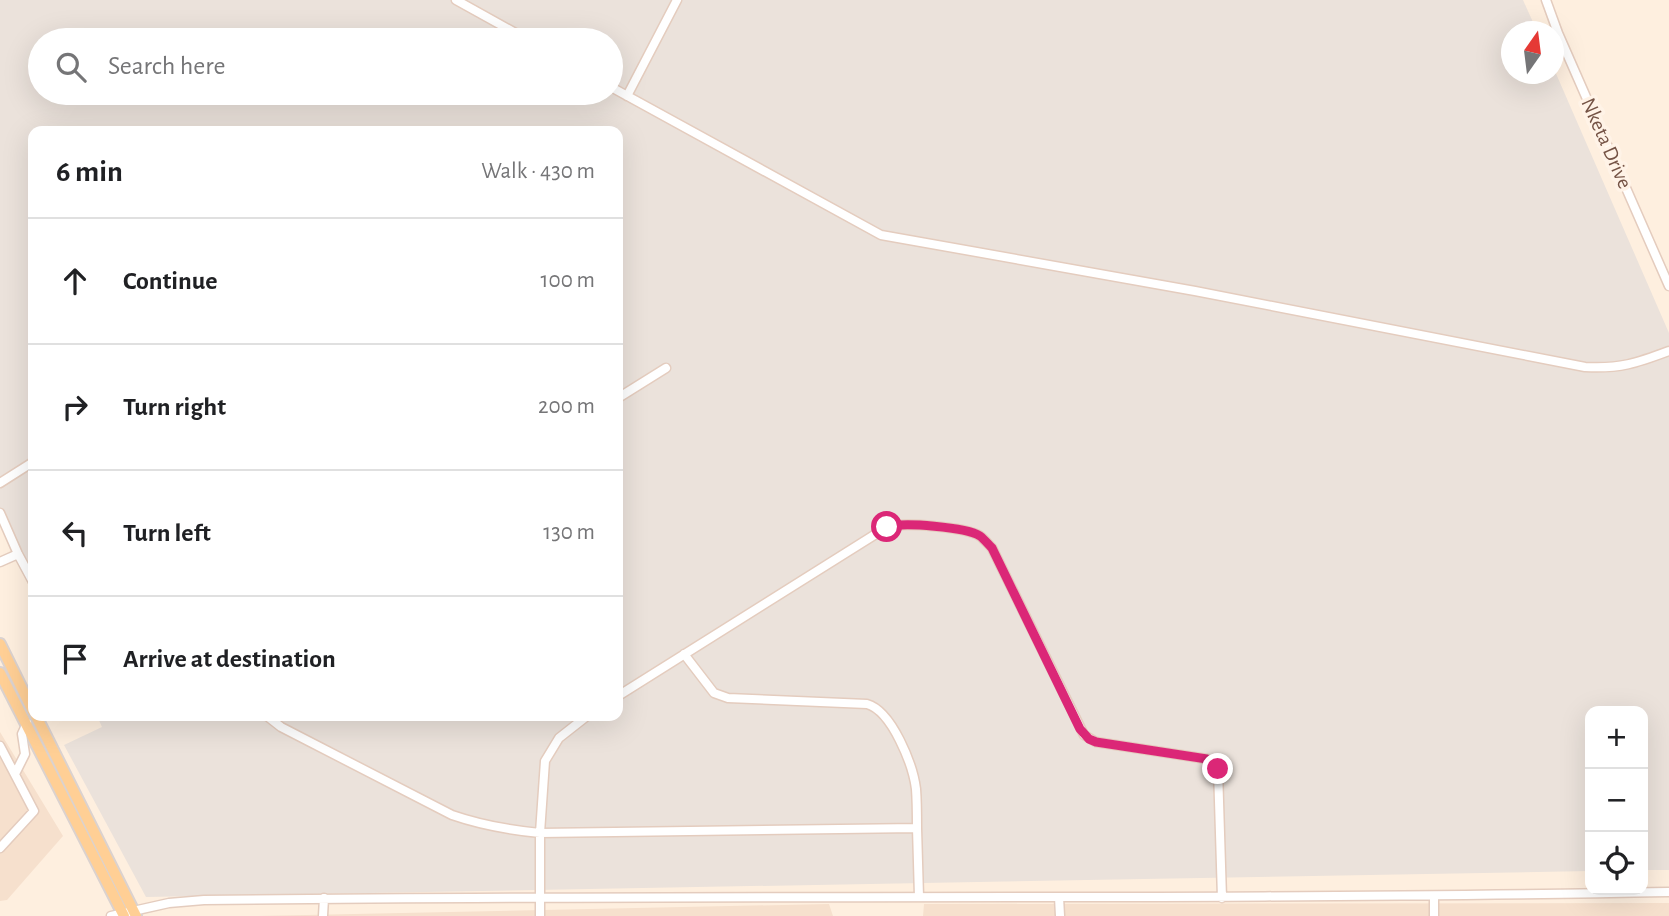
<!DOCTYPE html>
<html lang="en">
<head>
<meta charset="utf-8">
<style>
  :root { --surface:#fff; --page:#f2f2f2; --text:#202124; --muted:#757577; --line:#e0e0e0 }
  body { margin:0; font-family:"Alegreya Sans",sans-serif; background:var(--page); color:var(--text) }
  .controls { position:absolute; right:21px; bottom:21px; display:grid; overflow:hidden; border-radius:14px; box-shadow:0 7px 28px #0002 }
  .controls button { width:63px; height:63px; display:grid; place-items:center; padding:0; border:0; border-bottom:2px solid var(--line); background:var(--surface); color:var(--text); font:35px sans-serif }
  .compass { position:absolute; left:1501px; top:21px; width:63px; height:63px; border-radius:50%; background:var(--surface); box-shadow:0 7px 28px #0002; rotate:14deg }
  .stop { position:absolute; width:21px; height:21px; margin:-16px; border:5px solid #db2777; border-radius:50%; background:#fff }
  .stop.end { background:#db2777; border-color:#fff; box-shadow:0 2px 7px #0008 }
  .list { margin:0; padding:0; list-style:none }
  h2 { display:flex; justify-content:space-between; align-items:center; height:91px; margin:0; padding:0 28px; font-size:30px }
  h2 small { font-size:23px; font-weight:400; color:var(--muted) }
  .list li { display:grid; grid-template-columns:46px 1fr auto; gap:21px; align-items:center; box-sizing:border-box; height:126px; padding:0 28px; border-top:2px solid var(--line) }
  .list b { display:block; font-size:26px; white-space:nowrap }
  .list em { font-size:23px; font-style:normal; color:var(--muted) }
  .icon { flex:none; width:38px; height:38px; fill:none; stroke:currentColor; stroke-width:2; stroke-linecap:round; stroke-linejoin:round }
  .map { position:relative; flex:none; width:1669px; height:916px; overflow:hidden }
  .search { position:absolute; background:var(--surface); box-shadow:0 7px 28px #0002; left:28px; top:28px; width:595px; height:77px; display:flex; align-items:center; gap:18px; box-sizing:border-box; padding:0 24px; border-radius:38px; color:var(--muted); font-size:26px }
  .panel { position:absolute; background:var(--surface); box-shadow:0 7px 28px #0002; left:28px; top:126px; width:595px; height:595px; border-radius:14px }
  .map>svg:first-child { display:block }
</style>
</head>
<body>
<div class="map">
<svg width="1669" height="916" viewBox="0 0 1669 916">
  <rect width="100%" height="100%" fill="#feefdf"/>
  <!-- residential -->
  <path fill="#f6e0cd" d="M0,732l63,104 -56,64 -7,1z
    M1669,903v13h-746l1,-12z
    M829,904l4,12h-575z"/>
  <!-- industrial -->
  <path fill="#ebe2db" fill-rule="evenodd" d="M0,0h1523l14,31 -25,1v42h42v-5l115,264v537h-26v-159h-53v160l-1444,26 -82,-152 38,-18 -5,-11h521v-585h-585v456l-33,-67zM40,40h571v53h-571z"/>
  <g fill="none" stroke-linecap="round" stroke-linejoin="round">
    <defs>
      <path id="minor" d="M456,0l72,40
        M1546,0l12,33 111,253
        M611,87l270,148 314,56 390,76c35,2 52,-4 84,-16
        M627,96l50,-96
        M618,398l48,-30
        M0,483l33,-21
        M0,513l18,41 15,28
        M0,562l18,-8
        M684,654l30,39 14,5 139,6c25,7 46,61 49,85 1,13 1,26 1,39
        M618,696l269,-169c16,-5 79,0 93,9 4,3 8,8 12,12l92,187 12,7 111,17 11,10 4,129
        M267,716l14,11 171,88c29,10 57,15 88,18l377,-5 2,69
        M0,746l34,65 -34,37
        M15,774l10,-20 -3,-20 5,-11
        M1434,896v20
        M1059,897l1,19
        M111,916l58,-13 35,-3c488,-6 977,1 1465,-8
        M323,916l1,-18
        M540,916v-83l5,-72 14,-23 28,-22"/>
      <path id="major" d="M0,644l33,67
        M0,673l124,243
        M36,716l100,200"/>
    </defs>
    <!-- minor casing -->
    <use href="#minor" stroke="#e4ccbe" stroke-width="11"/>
    <!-- major casing -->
    <use href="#major" stroke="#dbd2cf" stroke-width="14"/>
    <!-- minor -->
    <use href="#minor" stroke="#fff" stroke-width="8"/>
    <!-- major -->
    <use href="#major" stroke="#ffcf95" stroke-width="10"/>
  </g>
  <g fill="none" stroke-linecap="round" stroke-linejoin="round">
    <!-- route -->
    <path stroke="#db2777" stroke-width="9" d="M887,527c16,-5 79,0 93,9 4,3 8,8 12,12l88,181 9,10 7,3 111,17 11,10"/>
  </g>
  <g text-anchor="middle" stroke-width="7" stroke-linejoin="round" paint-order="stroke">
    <!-- street labels -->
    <g font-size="21" fill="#755345" stroke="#fff3e7">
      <text transform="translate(1607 143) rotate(66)" y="7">Nketa Drive</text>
    </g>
  </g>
</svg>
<div class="controls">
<button>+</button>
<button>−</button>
<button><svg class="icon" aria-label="locate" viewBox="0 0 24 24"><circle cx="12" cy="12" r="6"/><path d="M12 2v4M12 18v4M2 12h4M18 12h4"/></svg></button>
</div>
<svg class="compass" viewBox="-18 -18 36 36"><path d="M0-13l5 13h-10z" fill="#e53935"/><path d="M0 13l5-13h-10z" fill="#757577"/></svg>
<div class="stop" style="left:887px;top:527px"></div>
<div class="stop end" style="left:1218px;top:769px"></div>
<div class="search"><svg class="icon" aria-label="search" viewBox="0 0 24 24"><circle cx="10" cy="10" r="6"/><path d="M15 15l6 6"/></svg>Search here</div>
<section class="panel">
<h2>6 min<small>Walk · 430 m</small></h2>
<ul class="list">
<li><svg class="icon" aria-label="ahead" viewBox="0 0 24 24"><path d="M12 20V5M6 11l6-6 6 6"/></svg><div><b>Continue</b></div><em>100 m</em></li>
<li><svg class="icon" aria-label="right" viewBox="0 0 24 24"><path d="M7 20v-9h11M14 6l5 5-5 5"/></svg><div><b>Turn right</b></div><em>200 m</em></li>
<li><svg class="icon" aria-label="left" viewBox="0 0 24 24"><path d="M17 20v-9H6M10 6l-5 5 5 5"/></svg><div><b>Turn left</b></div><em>130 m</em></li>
<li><svg class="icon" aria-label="arrive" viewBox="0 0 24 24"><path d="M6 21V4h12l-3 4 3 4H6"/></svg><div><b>Arrive at destination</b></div></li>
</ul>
</section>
</div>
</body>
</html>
